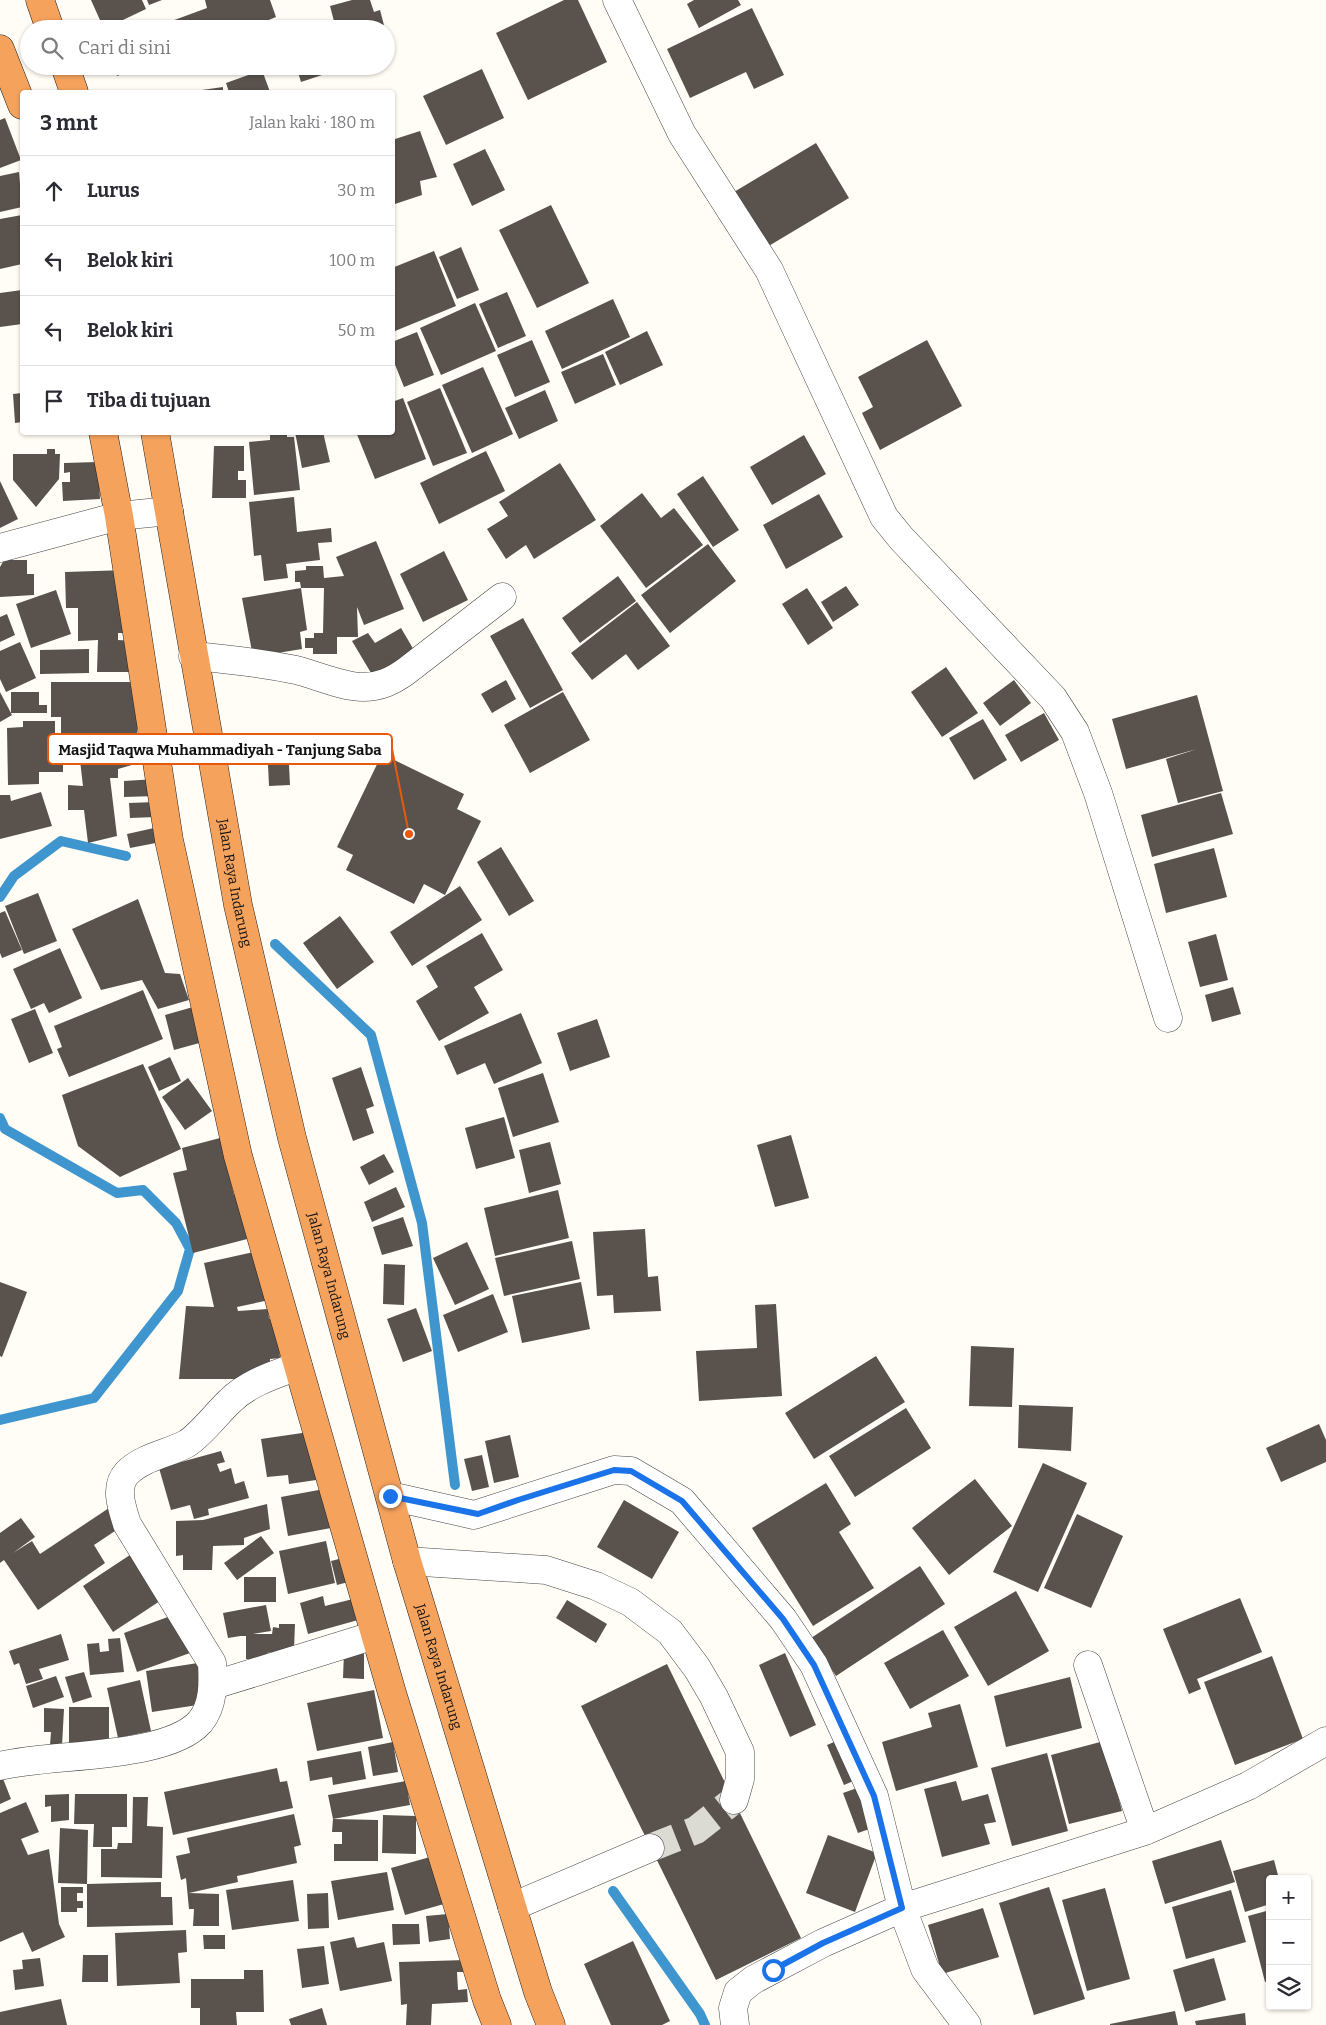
<!DOCTYPE html>
<html lang="id">
<head>
<meta charset="utf-8">
<style>
  :root { --surface:#fff; --page:#f7f7f7; --text:#2b2b33; --muted:#7c7c81; --line:#e1e1e2 }
  body { margin:0; font-family:Bitter,serif; background:var(--page); color:var(--text) }
  .controls { position:absolute; right:15px; bottom:15px; display:grid; overflow:hidden; border-radius:5px; box-shadow:0 1px 4px #0004 }
  .controls button { width:45px; height:45px; display:grid; place-items:center; padding:0; border:0; border-bottom:1px solid var(--line); background:var(--surface); color:var(--text); font:25px sans-serif }
  .stop { position:absolute; width:15px; height:15px; margin:-11px; border:4px solid #1a73e8; border-radius:50%; background:#fff }
  .stop.end { background:#1a73e8; border-color:#fff; box-shadow:0 1px 5px #0008 }
  .list { margin:0; padding:0; list-style:none }
  h2 { display:flex; justify-content:space-between; align-items:center; height:65px; margin:0; padding:0 20px; font-size:21px }
  h2 small { font-size:16px; font-weight:400; color:var(--muted) }
  .list li { display:grid; grid-template-columns:32px 1fr auto; gap:15px; align-items:center; box-sizing:border-box; height:70px; padding:0 20px; border-top:1px solid var(--line) }
  .list b { display:block; font-size:19px; white-space:nowrap }
  .list em { font-size:16px; font-style:normal; color:var(--muted) }
  .icon { flex:none; width:28px; height:28px; fill:none; stroke:currentColor; stroke-width:2; stroke-linecap:round; stroke-linejoin:round }
  .map { position:relative; flex:none; width:1326px; height:2025px; overflow:hidden }
  .search { position:absolute; background:var(--surface); box-shadow:0 1px 4px #0004; left:20px; top:20px; width:375px; height:55px; display:flex; align-items:center; gap:12px; box-sizing:border-box; padding:0 18px; border-radius:28px; color:var(--muted); font-size:19px }
  .panel { position:absolute; background:var(--surface); box-shadow:0 1px 4px #0004; left:20px; top:90px; width:375px; height:345px; border-radius:5px }
  .map>svg:first-child { display:block }
</style>
</head>
<body>
<div class="map">
<svg width="1326" height="2025" viewBox="0 0 1326 2025">
  <rect width="100%" height="100%" fill="#fffdf5"/>
  <g fill="none" stroke-linecap="round" stroke-linejoin="round">
    <!-- stream -->
    <path stroke="#3f96cf" stroke-width="10" d="M0,897l14,-21 47,-35 65,15
      M275,944l96,91 51,188 33,262
      M0,1118l5,11 112,64 26,-3 33,33 14,26 -12,42 -84,107 -94,22
      M613,1891l87,123 5,11"/>
  </g>
  <!-- building -->
  <path fill="#5a524d" d="M91,0h51l4,9 -42,20z
    M147,0h15l-13,5z
    M205,0h65l6,17 -29,12h-31l-2,-6 1,6h-65l57,-21z
    M352,0h18l4,12 6,-2 5,19h-60l10,-4 -5,-19z
    M564,0h14l29,62 -79,38 -32,-67z
    M694,0h44l3,5 -42,23 -12,-24z
    M752,8l32,67 -30,14 -8,-17 -56,26 -23,-49z
    M386,35l5,15 -5,2z
    M113,66h30l-26,10z
    M296,66h33l2,6 -30,10z
    M482,69l22,49 -58,27 -23,-49z
    M262,70l8,22h-41l-3,-9z
    M223,87v5h-28v-1z
    M5,118l16,42 -21,8v-48z
    M420,131l17,46 -17,4 2,14 -30,10v-65z
    M816,143l33,55 -82,49 -33,-55z
    M485,149l20,41 -33,16 -19,-42z
    M19,172l3,35 -22,5v-36z
    M551,205l38,78 -52,25 -38,-78z
    M22,215v49l-22,5v-50z
    M461,247l18,43 -22,9 -18,-42z
    M434,251l22,55 -61,25 -3,-5v-58z
    M22,290v34l-22,3v-34z
    M507,292l19,44 -28,12 -19,-44z
    M613,299l17,38 -68,32 -17,-38z
    M475,303l21,48 -55,24 -21,-47z
    M647,331l16,34 -43,20 -15,-33z
    M417,332l17,43 -30,12 -12,-30v-15z
    M532,340l18,42 -35,15 -18,-42z
    M927,340l35,66 -82,44 -18,-37 11,-6 -15,-30z
    M603,354l13,31 -41,19 -14,-32z
    M483,367l30,67 -41,19 -30,-68z
    M440,388l27,65 -34,13 -26,-64z
    M545,390l13,31 -39,18 -14,-31z
    M22,393v29l-7,1 -2,-29z
    M403,398l23,61 -51,20 -19,-47h36v-30z
    M283,432h4v5h7l6,53 -46,5 -5,-53 21,-2v-6z
    M295,432h28l7,30 -28,6z
    M804,435l22,39 -54,31 -22,-38z
    M214,446h30v25h-6v9h8v18h-34z
    M47,449h8v5h5l-1,25 -23,28 -23,-27v-26h34z
    M486,451l19,40 -66,33 -19,-41z
    M98,462l2,37 -37,2 -1,-19h8v-10l-6,1v-10z
    M560,463l36,57 -62,39 -8,-14 -20,14 -19,-30 21,-13 -9,-14z
    M703,476l36,54 -26,17 -36,-53z
    M0,481l18,38 -18,9z
    M642,493l19,25 13,-10 29,37 -57,43 -46,-62z
    M819,494l24,43 -57,32 -23,-44z
    M294,497l3,35 34,-4 1,14 -14,1 2,17 -34,4 2,14 -24,3 -3,-26 -7,1 -5,-54z
    M376,541l28,68 -40,16 -7,-18 1,30h-21v17h-24v-6h-8v-10h9v-5h9l1,-45h-23l6,42 -7,2 2,17 -49,8 -11,-59 59,-10 -1,-6h-5v-11l11,-1v-4h17l1,12 20,-2 -8,-19z
    M708,544l28,37 -66,52 -29,-38z
    M444,551l24,49 -45,22 -23,-48z
    M4,560h23v14h7v21l-34,2v-30z
    M127,570v63h-9v7l16,1 -1,31h-36l1,-32 -20,1v-33h-12l-1,-36z
    M618,576l18,25 -56,42 -18,-25z
    M846,586l13,19 -26,17 -12,-20z
    M807,588l26,40 -25,17 -26,-41z
    M56,590l15,44 -40,14 -15,-44z
    M637,602l33,44 -32,24 -12,-16 -34,26 -21,-27z
    M7,614l8,21 -15,7v-25z
    M523,618l40,72 -33,18 -40,-72z
    M401,628l17,29 -41,26 -25,-42 16,-8 7,10z
    M20,642l16,36 -30,14 -6,-13v-28z
    M89,649v24l-49,1v-24z
    M946,667l32,46 -36,24 -31,-45z
    M506,680l10,19 -24,14 -11,-19z
    M1014,680l17,23 -31,23 -17,-23z
    M51,682h86v53l-76,-1v-17h-10z
    M0,692l12,23 -12,7z
    M11,692h28v13h8v8h-36z
    M563,692l27,48 -60,33 -26,-48z
    M1197,695l26,96 -45,12 -12,-44 31,-10 -71,20 -14,-50z
    M1044,713l15,27 -38,22 -16,-27z
    M983,719l24,41 -33,20 -25,-42z
    M23,721h32v23h8v28h-24v12l-31,1 -1,-57 16,-1z
    M78,743h25l1,13 38,-8v14l-24,7v9h-8l7,58 -29,7 -4,-33h-16v-25l15,1z
    M382,754l82,40 -7,15 24,12 -36,74 -21,-11 -10,20 -68,-34 7,-15 -16,-8z
    M268,765h21l1,20 -21,1z
    M156,779v17l-32,1v-16z
    M41,792l11,34 -52,13v-44h10l1,6z
    M1221,793l12,41 -81,23 -11,-42z
    M155,802l1,15 -26,1 -1,-15z
    M163,826l3,15 -36,7 -3,-14z
    M501,847l33,54 -25,15 -32,-54z
    M1214,848l13,49 -61,16 -12,-49z
    M460,886l22,34 -70,46 -22,-34z
    M38,893l19,48 -33,13 -19,-48z
    M138,899l27,74 15,1 9,26 -31,9 -16,-29 -41,10 -29,-61z
    M5,911l17,39 -20,8 -2,-5v-40z
    M340,916l34,46 -37,27 -34,-46z
    M482,933l21,37 -29,17 15,26 -50,28 -23,-40 22,-14 -12,-21z
    M1216,934l12,46 -28,7 -12,-45z
    M60,948l22,50 -33,15 -5,-10 -13,6 -18,-40z
    M1233,987l8,27 -29,8 -7,-27z
    M143,990l20,49 -94,38 -12,-28 5,-2 -8,-21z
    M193,1007l10,35 -29,8 -9,-35z
    M35,1009l18,44 -24,10 -18,-44z
    M521,1013l21,50 -48,21 -9,-21 -28,12 -13,-29z
    M597,1019l13,38 -40,14 -13,-38z
    M170,1057l11,24 -22,10 -11,-24z
    M143,1064l38,85 -61,28 -42,-31 -16,-51z
    M361,1067l13,39 -8,3 8,24 -21,8 -21,-63z
    M543,1073l16,49 -46,15 -15,-49z
    M188,1078l24,33 -27,19 -23,-33z
    M504,1117l11,41 -39,11 -11,-41z
    M791,1135l18,63 -34,9 -18,-62z
    M220,1138l14,57 10,-3 11,45 -62,16 -20,-80 14,-3 -5,-22z
    M550,1142l11,42 -32,9 -10,-43z
    M384,1154l10,18 -25,13 -9,-18z
    M396,1187l9,20 -33,15 -8,-20z
    M558,1190l11,48 -74,18 -11,-48z
    M403,1217l10,29 -31,9 -9,-28z
    M645,1229l3,48 10,-1 3,35 -47,2 -1,-18 -16,1 -4,-64z
    M572,1241l8,38 -76,17 -9,-38z
    M467,1242l22,47 -34,16 -22,-47z
    M263,1250l11,49 -37,8 1,4 30,-2 1,10 8,-1 3,40 -10,1v8l-18,2 1,6 -4,4h-70l7,-73 28,1 -10,-44z
    M384,1264l21,1 -1,40 -21,-1z
    M0,1282l27,10 -25,65 -2,-1z
    M581,1282l9,47 -68,14 -10,-47z
    M493,1294l15,38 -50,20 -15,-37z
    M776,1304l6,92 -83,5 -3,-50 61,-3 -2,-43z
    M416,1308l16,43 -29,11 -16,-43z
    M971,1346l43,2 -2,59 -43,-1z
    M876,1356l29,46 -91,57 -29,-46z
    M1019,1405l54,2 -2,44 -53,-3z
    M906,1408l25,40 -76,49 -26,-41z
    M1319,1424l7,16v22l-45,20 -15,-34z
    M316,1431l7,48 -34,5 -1,-9 -21,2 -6,-38z
    M510,1435l9,42 -25,6 -9,-42z
    M221,1451l4,11 -8,2 3,8 11,-4 4,16 9,-3 5,17 -41,11 1,6 -15,4 -4,-14 -19,5 -12,-42z
    M482,1455l7,32 -17,4 -8,-32z
    M1043,1463l44,20 -49,109 -45,-20z
    M975,1479l37,47 -63,49 -37,-47z
    M826,1483l25,41 -12,8 35,56 -61,38 -61,-98z
    M324,1489l7,39 -43,8 -7,-39z
    M624,1500l55,32 -27,47 -55,-32z
    M267,1504l3,25 -26,9v7l-31,1 -1,24h-29v-15l-7,1v-35l27,-1z
    M112,1506l12,19 -30,20 11,18 -67,47 -34,-50 -4,3v-30l21,-15 14,19 -22,16 19,-12 8,13z
    M1077,1514l46,22 -32,72 -47,-20z
    M261,1536l13,17 -37,27 -13,-17z
    M326,1541l9,42 -47,11 -9,-43z
    M136,1551l30,46 -53,35 -30,-46z
    M347,1557l5,24 -15,4 -6,-24z
    M920,1566l25,38 -109,72 -25,-38z
    M244,1577h32v25h-32z
    M1016,1591l33,60 -61,35 -34,-59z
    M323,1596l2,10 28,-7 5,21 -50,14 -8,-31z
    M1240,1598l22,54 -65,27 4,10 -12,5 -26,-65z
    M567,1600l40,24 -11,19 -40,-25z
    M266,1605l5,26 -43,7 -5,-25z
    M176,1614l14,39 -53,19 -13,-39z
    M279,1624h16l-1,25 -27,4v10h-17v-4h-4v-25h26l1,-7 6,1z
    M943,1630l26,46 -59,33 -26,-46z
    M61,1634l8,26 -30,9 4,10 -17,5 -7,-21 -5,2 -5,-14z
    M120,1638l4,34 -34,3 -3,-31 12,-1 1,9 9,-1 -1,-12z
    M344,1652l20,1v26l-21,-1z
    M785,1653l31,72 -26,12 -31,-72z
    M1272,1656l31,83 -68,26 -31,-83z
    M198,1663l6,41 -52,8 -6,-41z
    M667,1664l134,274 -85,42 -135,-274z
    M84,1672l8,25 -19,6 -8,-26z
    M56,1676l8,21 -31,11 -7,-22z
    M1070,1677l12,51 -76,19 -12,-51z
    M140,1680l11,51 -33,7 -11,-50z
    M374,1690l9,48 -66,13 -10,-48z
    M960,1704l18,63 -82,24 -14,-49 50,-15 -4,-14z
    M69,1707h40v36h-40z
    M44,1708l20,1 -2,37 -12,-1 1,-13h-7z
    M841,1739l17,40 -14,6 -17,-40z
    M1104,1741l18,70 -53,13 -18,-69z
    M393,1742l5,30 -25,4 -5,-29z
    M361,1751l5,28 -33,6 -1,-8 -22,4 -3,-20z
    M1047,1753l21,78 -56,15 -21,-78z
    M277,1768l3,14 7,-1 6,27 -120,27 -9,-43z
    M0,1771l11,28 -11,5z
    M406,1781l4,24 -77,14 -5,-24z
    M956,1781l6,20 26,-7 8,28 -12,2 6,20 -48,13 -18,-68z
    M860,1787l15,40 -17,6 -15,-40z
    M69,1794v26l-18,2v-16l-6,1v-12z
    M75,1794h52v33h-15v20h-19l1,-23h-20z
    M133,1797h15l-1,29 16,1 -1,51 -61,-1v-28h16l1,-6h14z
    M26,1802l13,30 -18,7 7,16 21,-6 10,75 6,13 -33,15 -9,-20 -23,10v-129z
    M294,1814l7,31 -7,2 3,16 -60,13 1,6 -49,11 30,1v32h-26l1,-17h-5l-3,-31 -5,2 -5,-24 14,-3 -3,-15z
    M383,1815l33,1v38l-34,-1z
    M333,1819l45,1v41h-44v-17h8v-12h-10z
    M60,1828l28,2 -1,54 74,-2v15h11l1,28 -86,2v-43l-29,-1z
    M828,1835l49,18 -22,59 -49,-19z
    M1221,1840l14,42 -70,22 -13,-43z
    M430,1857l14,47 -39,11 -14,-47z
    M1274,1860l5,19h-9v25l-25,8 -12,-41z
    M387,1872l7,38 -56,10 -7,-39z
    M293,1880l6,41 -67,9 -6,-40z
    M61,1887h22v6h-6v8h6v7h-6v4h-16z
    M1049,1887l36,112 -51,16 -35,-112z
    M1105,1888l25,91 -43,12 -25,-91z
    M1231,1890l15,52 -60,17 -14,-52z
    M328,1893l1,35 -21,1 -1,-35z
    M983,1908l16,49 -57,17 -14,-49z
    M1270,1910v70l-5,2 -17,-66z
    M448,1914l2,25 -21,3 -3,-26z
    M392,1924h27l1,20 -27,1z
    M186,1930l1,22 -9,1 2,30 -63,3 -2,-53z
    M203,1935h22v14h-21z
    M354,1937l3,11 27,-6 8,39 -52,10 -10,-49z
    M633,1941l37,80 -8,4h-51l-27,-61z
    M324,1946l5,38 -27,4 -5,-39z
    M83,1955h25v27h-26z
    M40,1958l4,28 -29,4 -2,-20 10,-1 -1,-9z
    M1214,1958l12,42 -41,12 -12,-42z
    M466,1960l1,12h-10l1,18 9,-1 1,13 -36,2 -1,21h-25l1,-21 -6,1 -2,-43z
    M244,1970h19l1,42h-28l1,13h-37v-17h-9v-29h53z
    M61,1999l6,26h-67v-13z
    M322,2008l5,17h-36l-2,-6z
    M1175,2011l3,14h-68v-1z
    M1245,2013l1,12h-50l-1,-4z"/>
  <g fill="none" stroke-linecap="round" stroke-linejoin="round">
    <!-- minor-tunnel -->
    <path stroke="#dbdad3" stroke-width="28" stroke-dasharray="28 14" stroke-linecap="butt" d="M650,1848l46,-18 38,-30"/>
    <defs>
      <path id="minor" d="M617,0l65,134 87,136 115,247 17,21 152,160 22,34 23,61 70,225
        M0,548l119,-32 50,-5
        M193,656c34,3 68,7 103,14 20,5 47,17 67,17 17,0 29,-6 42,-15l97,-75
        M390,1496l84,19 140,-45 17,1 51,30 101,118 31,46 60,131 28,112 23,61 42,56
        M407,1561l139,9 50,16 34,16 40,30 27,36 17,29 26,55v27l-6,21
        M1088,1665l57,166
        M214,1685l161,-50
        M0,1766c50,-13 166,-6 200,-44 14,-17 13,-39 12,-59l-85,-139c-5,-16 -13,-37 0,-51 16,-16 40,-19 59,-29 14,-8 31,-31 44,-43 18,-18 44,-26 68,-35
        M512,1907l138,-59
        M735,2025l-2,-17 5,-16 15,-12 70,-37 79,-35 243,-77 103,-45 78,-45"/>
      <g id="highway">
        <path d="M40,0l10,29"/>
        <path d="M0,49l22,56"/>
        <path d="M65,66l9,26"/>
        <path d="M103,432l16,84 50,324 69,316 154,537 95,307 10,25"/>
        <path id="s1" d="M155,432l83,473 54,233 115,423 131,431 13,33"/>
      </g>
    </defs>
    <!-- minor casing -->
    <use href="#minor" stroke="#444" stroke-width="29"/>
    <!-- highway casing -->
    <use href="#highway" stroke="#222" stroke-width="29"/>
    <!-- minor -->
    <use href="#minor" stroke="#fff" stroke-width="28"/>
    <!-- highway -->
    <use href="#highway" stroke="#f5a25d" stroke-width="28"/>
  </g>
  <g fill="none" stroke-linecap="round" stroke-linejoin="round">
    <!-- route -->
    <path stroke="#1a73e8" stroke-width="6" d="M390,1496l88,18 40,-14 96,-30 17,1 51,30 101,118 31,46 60,131 28,112 -79,35 -50,27"/>
  </g>
  <g text-anchor="middle" stroke-width="5" stroke-linejoin="round" paint-order="stroke">
    <!-- street labels -->
    <g font-size="14" fill="#111" stroke="#fff">
      <text dy="5" stroke="none"><textPath href="#s1" startOffset="458">Jalan Raya Indarung</textPath></text>
      <text dy="5" stroke="none"><textPath href="#s1" startOffset="862">Jalan Raya Indarung</textPath></text>
      <text dy="5" stroke="none"><textPath href="#s1" startOffset="1268">Jalan Raya Indarung</textPath></text>
    </g>
  </g>
  <!-- callouts -->
  <path fill="none" stroke="#e8590c" stroke-width="2" d="M409 834L392 749"/>
  <circle fill="#e8590c" stroke="#fff" stroke-width="2" cx="409" cy="834" r="5"/>
  <rect fill="#fff" stroke="#e8590c" stroke-width="2" x="48" y="734" width="344" height="30" rx="5"/>
  <g font-size="15" text-anchor="middle" font-weight="bold" fill="#111">
    <text x="220" y="755">Masjid Taqwa Muhammadiyah - Tanjung Saba</text>
  </g>
</svg>
<div class="controls">
<button>+</button>
<button>−</button>
<button><svg class="icon" aria-label="layers" viewBox="0 0 24 24"><path d="M12 4l9 5-9 5-9-5zM3 14l9 5 9-5"/></svg></button>
</div>
<div class="stop" style="left:773px;top:1970px"></div>
<div class="stop end" style="left:390px;top:1496px"></div>
<div class="search"><svg class="icon" aria-label="search" viewBox="0 0 24 24"><circle cx="10" cy="10" r="6"/><path d="M15 15l6 6"/></svg>Cari di sini</div>
<section class="panel">
<h2>3 mnt<small>Jalan kaki · 180 m</small></h2>
<ul class="list">
<li><svg class="icon" aria-label="ahead" viewBox="0 0 24 24"><path d="M12 20V5M6 11l6-6 6 6"/></svg><div><b>Lurus</b></div><em>30 m</em></li>
<li><svg class="icon" aria-label="left" viewBox="0 0 24 24"><path d="M17 20v-9H6M10 6l-5 5 5 5"/></svg><div><b>Belok kiri</b></div><em>100 m</em></li>
<li><svg class="icon" aria-label="left" viewBox="0 0 24 24"><path d="M17 20v-9H6M10 6l-5 5 5 5"/></svg><div><b>Belok kiri</b></div><em>50 m</em></li>
<li><svg class="icon" aria-label="arrive" viewBox="0 0 24 24"><path d="M6 21V4h12l-3 4 3 4H6"/></svg><div><b>Tiba di tujuan</b></div></li>
</ul>
</section>
</div>
</body>
</html>
